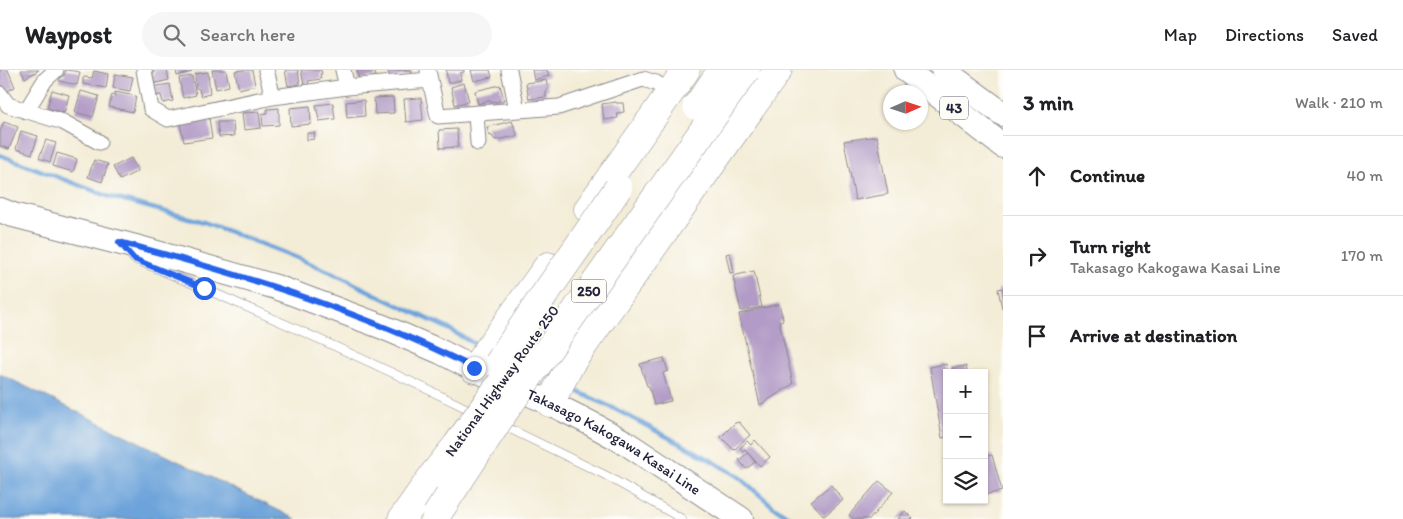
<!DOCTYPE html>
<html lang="en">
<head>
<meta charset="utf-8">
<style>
  :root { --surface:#fff; --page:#f6f6f6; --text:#202124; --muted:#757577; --line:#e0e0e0 }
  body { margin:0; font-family:Itim,sans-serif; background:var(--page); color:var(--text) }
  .controls { position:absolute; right:15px; bottom:15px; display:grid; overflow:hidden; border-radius:0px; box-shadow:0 1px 4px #0004 }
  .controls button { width:45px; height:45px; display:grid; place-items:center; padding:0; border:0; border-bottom:1px solid var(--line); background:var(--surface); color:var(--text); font:25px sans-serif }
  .compass { position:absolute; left:883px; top:15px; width:45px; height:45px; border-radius:50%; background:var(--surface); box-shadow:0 1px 4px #0004; rotate:87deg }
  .stop { position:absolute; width:15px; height:15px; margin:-11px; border:4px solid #2563eb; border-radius:50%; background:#fff }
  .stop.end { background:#2563eb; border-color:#fff; box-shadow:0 1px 5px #0008 }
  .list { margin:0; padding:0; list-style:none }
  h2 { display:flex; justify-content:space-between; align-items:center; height:65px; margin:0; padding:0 20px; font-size:21px }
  h2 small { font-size:16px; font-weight:400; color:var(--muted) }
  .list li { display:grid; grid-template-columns:32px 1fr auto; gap:15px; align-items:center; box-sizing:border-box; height:80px; padding:0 20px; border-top:1px solid var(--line) }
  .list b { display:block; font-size:19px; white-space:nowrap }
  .list p { margin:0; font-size:16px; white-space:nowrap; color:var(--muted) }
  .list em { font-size:16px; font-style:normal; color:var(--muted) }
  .icon { flex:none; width:28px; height:28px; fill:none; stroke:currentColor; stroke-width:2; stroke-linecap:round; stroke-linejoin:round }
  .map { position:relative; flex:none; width:1003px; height:449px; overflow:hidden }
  header { display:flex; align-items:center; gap:30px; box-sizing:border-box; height:70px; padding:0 25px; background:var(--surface); border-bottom:1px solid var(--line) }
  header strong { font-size:24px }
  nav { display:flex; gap:28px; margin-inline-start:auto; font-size:18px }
  .search { width:350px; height:45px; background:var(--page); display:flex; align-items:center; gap:12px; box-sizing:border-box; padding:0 18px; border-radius:28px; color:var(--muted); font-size:19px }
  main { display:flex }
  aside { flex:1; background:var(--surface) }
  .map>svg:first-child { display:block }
</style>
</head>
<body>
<header>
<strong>Waypost</strong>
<div class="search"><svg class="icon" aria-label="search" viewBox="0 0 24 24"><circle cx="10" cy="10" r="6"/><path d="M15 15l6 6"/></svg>Search here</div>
<nav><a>Map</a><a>Directions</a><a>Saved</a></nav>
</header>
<main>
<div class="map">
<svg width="1003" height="449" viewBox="0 0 1003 449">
  <rect width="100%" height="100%" fill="#fdfcf7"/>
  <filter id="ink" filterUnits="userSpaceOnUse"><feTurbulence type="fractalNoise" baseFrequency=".02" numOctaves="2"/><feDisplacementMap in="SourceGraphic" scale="10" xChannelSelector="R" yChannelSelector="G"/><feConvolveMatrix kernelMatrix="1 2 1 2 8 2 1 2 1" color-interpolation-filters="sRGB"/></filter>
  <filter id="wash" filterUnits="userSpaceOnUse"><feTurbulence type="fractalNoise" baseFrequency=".0096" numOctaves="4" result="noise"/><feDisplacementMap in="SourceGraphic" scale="20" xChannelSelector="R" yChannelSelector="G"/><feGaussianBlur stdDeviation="1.12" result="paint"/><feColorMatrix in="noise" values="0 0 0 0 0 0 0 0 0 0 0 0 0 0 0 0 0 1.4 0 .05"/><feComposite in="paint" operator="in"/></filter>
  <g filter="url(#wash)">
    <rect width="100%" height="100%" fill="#f3ecd6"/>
    <!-- water -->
    <path fill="#6ca3da" stroke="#47628a" d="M0,304l296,145h-296z"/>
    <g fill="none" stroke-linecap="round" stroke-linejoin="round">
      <!-- stream -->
      <path stroke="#6ca3da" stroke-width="4.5" d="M0,85l110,42 94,25 81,31 46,19 52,26 64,30 24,14 9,4
        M568,317l47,22 94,50 30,18 35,30 18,12"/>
    </g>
    <g id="blocks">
      <!-- building -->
      <path fill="#b29bc6" d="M0,0h8l7,17 -10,5 -5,-10z
        M21,0h18l-14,8z
        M66,0l14,2 -3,13 -18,-4 2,-5h3z
        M154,0h13l2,10 -17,4 -2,-9 4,-1z
        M176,0h15l1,2 -15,4z
        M212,0h14l3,16 -13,3z
        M242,0h10l3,15 -16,4 -4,-18z
        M285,0h13l2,14 -12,2z
        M301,0h20l1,4h-2l1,5 -13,2 1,3 -5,1z
        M357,0h17l2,6 -17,4z
        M388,0h23l1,4 -22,4z
        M446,0h18v2l-4,1 1,7 -13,3z
        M471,0h19l2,7 -18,4z
        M532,0h15l2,6 -15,4z
        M94,1l14,3 -2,14 -23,-4v-6l2,-1 7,1z
        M208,2l2,22 -9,2 -2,-7 -3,-1 -1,-14z
        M115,4l18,3 -3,14 -17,-3z
        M192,6l4,19 -13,3 -4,-20z
        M546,10l2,9 -2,1v7l-17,2 -3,-16z
        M464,13l5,18 -14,4 -4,-18z
        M170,14l3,17 -10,2 -2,-8 -7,1 -2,-9z
        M500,15l4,15 -9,2 -1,-1 -4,1 -1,-2 -11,4 -3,-13z
        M52,20l17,5 -5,18 -17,-5z
        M81,21l18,5 -6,21 -18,-5z
        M115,22l21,4 -3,16 -24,-5 3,-12 3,1z
        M393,27l1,16 -19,1 -1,-16z
        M421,28l2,22 -17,2 -2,-23z
        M364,30l1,16 -18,2 -1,-16z
        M616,32v1h7l1,9 -7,1 1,5 -14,2 -2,-16z
        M333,33l2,16 -16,2 -3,-16z
        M310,36l1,18 -20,2 -1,-18z
        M279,38v17l-16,1 -1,-12 5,-1v-4z
        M259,42l2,16 -17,2 -2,-17z
        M209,48l3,20 -28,4 -4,-18z
        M512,51l5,13 -1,2 -21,4 -3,-4 -3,-1 -2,-8z
        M4,52l14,5 -9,22 -9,-3v-15z
        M217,52h16l1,14 -15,1z
        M457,59l1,18 -18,1 -1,-18z
        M21,61l17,5 -6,18 -16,-5z
        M307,63h8l-1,6 -7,1z
        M877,66l11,58 -33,6 -11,-59z
        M46,70l10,3 -6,19 -11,-4z
        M57,83l20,6 -4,13 -20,-6z
        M131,88l7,13 -18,9 -7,-13z
        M94,90l14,4 -6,18 -14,-5z
        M730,183l4,19 -4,1 -4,-19z
        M754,201l8,36 -21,4 -8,-35z
        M1003,218v20h-1l-4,-19z
        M779,234l4,15 -1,2h-3l14,63 -33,21 -21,-91z
        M664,288l4,13 -5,2 8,28 -17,4 -5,-19h-2l-7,-22z
        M946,294l2,9h-1v64l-5,1 -12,-71z
        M966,296l1,7h-15v-5z
        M739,352l11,13 -16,15 -13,-13 14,-14z
        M755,370l15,17 -10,9 -16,-17 1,1 -2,1 -3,-3 7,-7 4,4z
        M748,383l7,9 -9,7 -7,-9z
        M992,385l10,36 -18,4v-38z
        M879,411l14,11 -23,27h-16l-5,-4z
        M831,415l12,15 -19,16 -13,-15z
        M905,441l8,8h-15z"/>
    </g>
  </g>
  <g filter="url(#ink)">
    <use href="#blocks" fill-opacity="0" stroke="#8a8788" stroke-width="1"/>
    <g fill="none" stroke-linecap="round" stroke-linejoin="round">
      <defs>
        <path id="lane" d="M129,183l5,6c115,48 228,98 340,153
          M500,354l105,51 77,44"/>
        <path id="street" d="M144,0l7,39 17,10 105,-22 74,-10 83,-7
          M266,0l7,27
          M343,0l4,17
          M509,0l8,40
          M428,1l10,45 121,-9 84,-28 13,4 13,10
          M0,24l8,11 55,17 36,20
          M26,41l19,-31 11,-10
          M476,44l2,29"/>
        <g id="primary">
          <path d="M906,0l97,76"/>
          <path d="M943,0l60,44"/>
          <path id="s1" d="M0,140l13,5 123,32 140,40 107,40 58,25 33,17 76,34 38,19 38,21 115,76"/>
        </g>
        <path id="highway" d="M588,139l98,-139
          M474,299l74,-103
          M550,333l21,-40 207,-293
          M402,449l31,-44"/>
      </defs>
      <!-- lane casing -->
      <use href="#lane" stroke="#8a8788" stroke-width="9"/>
      <!-- street casing -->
      <use href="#street" stroke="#8a8788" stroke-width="17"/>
      <!-- primary casing -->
      <use href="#primary" stroke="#8a8788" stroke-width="26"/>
      <!-- highway casing -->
      <use href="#highway" stroke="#8a8788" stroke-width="29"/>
      <!-- lane -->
      <use href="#lane" stroke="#fff" stroke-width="8"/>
      <!-- street -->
      <use href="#street" stroke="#fff" stroke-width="15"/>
      <!-- primary -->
      <use href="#primary" stroke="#fff" stroke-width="24"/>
      <!-- highway -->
      <use href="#highway" stroke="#fff" stroke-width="28"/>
      <defs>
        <path id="highway-bridge" d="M697,36l25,-36
          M498,294c38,-60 81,-117 120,-176
          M433,405l24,-30 66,-93
          M436,446l66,-101 244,-345"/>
      </defs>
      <!-- highway-bridge casing -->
      <use href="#highway-bridge" stroke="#8a8788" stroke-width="29" stroke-linecap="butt"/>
      <!-- highway-bridge -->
      <use href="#highway-bridge" stroke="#fff" stroke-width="28"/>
    </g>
  </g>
  <g fill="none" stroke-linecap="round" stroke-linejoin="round" filter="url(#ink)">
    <!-- route -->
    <path stroke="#2563eb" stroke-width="6" d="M204,218l-70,-29 -15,-17c121,32 243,69 355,126"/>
  </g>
  <g text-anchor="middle" stroke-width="4" stroke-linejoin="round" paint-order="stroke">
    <!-- shield labels -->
    <g fill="#fdfcf7" stroke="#646373" stroke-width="1">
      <rect x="940" y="26.5" width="28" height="23" rx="4"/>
      <rect x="571.5" y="209.5" width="35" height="23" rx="4"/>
    </g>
    <g font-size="14" font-weight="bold" fill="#22223b">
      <text x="954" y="43">43</text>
      <text x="589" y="226">250</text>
    </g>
    <!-- street labels -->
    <g font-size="15" fill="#22223b" stroke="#fdfcf7">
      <text transform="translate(502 311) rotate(-54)" y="5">National Highway Route 250</text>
      <text dy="5" stroke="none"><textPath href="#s1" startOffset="659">Takasago Kakogawa Kasai Line</textPath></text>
    </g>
  </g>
</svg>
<div class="controls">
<button>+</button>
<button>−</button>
<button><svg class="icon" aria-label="layers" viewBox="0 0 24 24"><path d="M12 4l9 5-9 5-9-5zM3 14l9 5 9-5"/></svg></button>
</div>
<svg class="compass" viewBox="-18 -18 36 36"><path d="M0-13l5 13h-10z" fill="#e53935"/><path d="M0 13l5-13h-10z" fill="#757577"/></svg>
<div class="stop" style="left:204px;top:218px"></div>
<div class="stop end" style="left:474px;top:298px"></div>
</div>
<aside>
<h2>3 min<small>Walk · 210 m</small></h2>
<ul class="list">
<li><svg class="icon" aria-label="ahead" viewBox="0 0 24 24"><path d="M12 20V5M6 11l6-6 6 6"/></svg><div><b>Continue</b></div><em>40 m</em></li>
<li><svg class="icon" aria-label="right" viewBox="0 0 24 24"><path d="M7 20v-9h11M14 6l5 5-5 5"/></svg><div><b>Turn right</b><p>Takasago Kakogawa Kasai Line</p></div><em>170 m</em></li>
<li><svg class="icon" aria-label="arrive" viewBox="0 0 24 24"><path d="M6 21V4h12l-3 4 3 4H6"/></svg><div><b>Arrive at destination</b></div></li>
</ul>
</aside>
</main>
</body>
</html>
